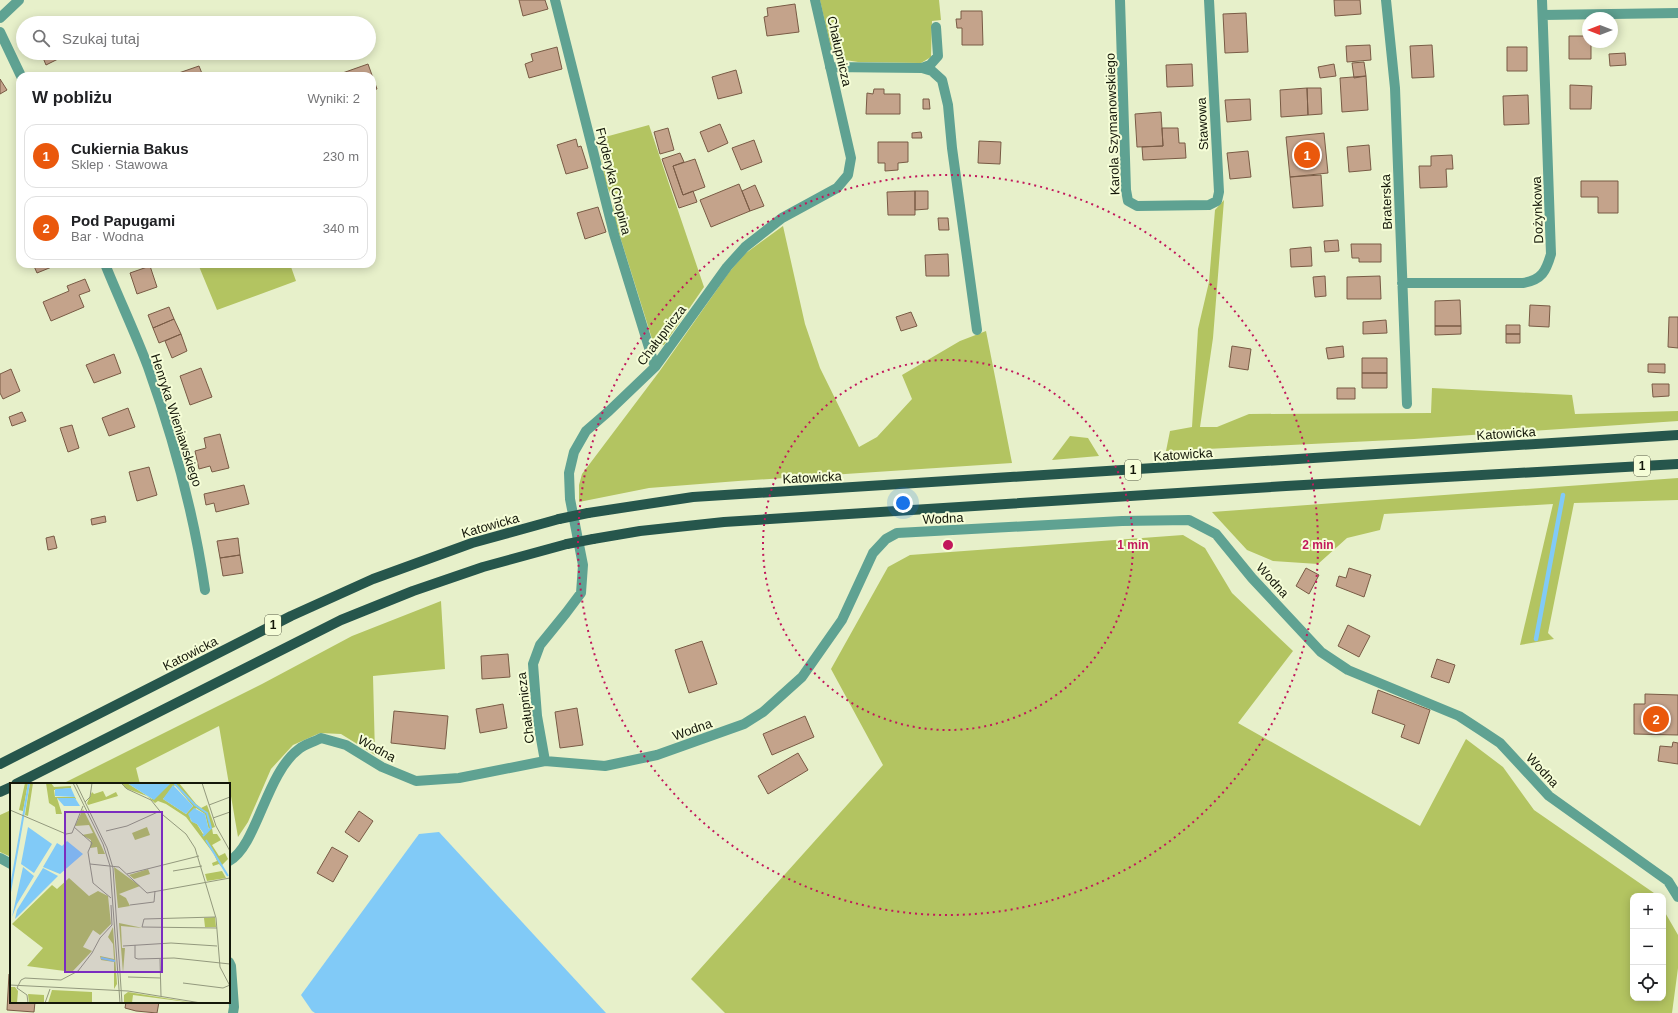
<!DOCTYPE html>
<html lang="pl">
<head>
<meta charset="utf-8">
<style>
  :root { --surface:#fff; --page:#f6f6f6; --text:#202124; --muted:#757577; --line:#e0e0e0; --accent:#ea580c }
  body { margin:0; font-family:Arial,sans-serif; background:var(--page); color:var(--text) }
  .controls { position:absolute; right:12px; bottom:12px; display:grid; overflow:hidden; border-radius:8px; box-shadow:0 2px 10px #0003 }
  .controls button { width:36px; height:36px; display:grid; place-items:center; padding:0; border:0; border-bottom:1px solid var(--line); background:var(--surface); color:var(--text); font:20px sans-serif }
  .compass { position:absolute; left:1582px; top:12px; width:36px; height:36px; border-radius:50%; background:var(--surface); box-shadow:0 2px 10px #0003; rotate:270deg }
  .you { position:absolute; left:903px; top:503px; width:14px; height:14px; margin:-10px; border:3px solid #fff; border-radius:50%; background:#1a73e8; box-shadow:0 0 0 6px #1a73e833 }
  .badge { display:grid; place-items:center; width:26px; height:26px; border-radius:50%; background:var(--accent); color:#fff; font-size:13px; font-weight:700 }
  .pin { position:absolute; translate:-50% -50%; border:2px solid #fff; box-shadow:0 1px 4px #0006 }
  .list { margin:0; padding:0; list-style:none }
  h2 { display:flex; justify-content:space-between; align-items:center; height:52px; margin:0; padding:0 16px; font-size:17px }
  h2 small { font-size:13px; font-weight:400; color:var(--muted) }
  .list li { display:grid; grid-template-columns:26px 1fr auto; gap:12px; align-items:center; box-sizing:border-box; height:64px; margin:0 8px 8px; padding:0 8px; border:1px solid var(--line); border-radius:12px }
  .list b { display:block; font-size:15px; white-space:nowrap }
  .list p { margin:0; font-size:13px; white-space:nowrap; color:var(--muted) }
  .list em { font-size:13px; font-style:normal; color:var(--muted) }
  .icon { flex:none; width:22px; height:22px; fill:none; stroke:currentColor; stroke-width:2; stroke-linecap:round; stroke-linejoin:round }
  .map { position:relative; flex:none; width:1678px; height:1013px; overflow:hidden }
  .search { position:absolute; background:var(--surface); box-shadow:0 2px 10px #0003; left:16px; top:16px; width:360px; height:44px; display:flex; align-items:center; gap:10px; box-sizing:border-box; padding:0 14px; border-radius:22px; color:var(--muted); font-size:15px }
  .panel { position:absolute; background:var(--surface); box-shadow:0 2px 10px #0003; left:16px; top:72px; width:360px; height:196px; border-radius:12px }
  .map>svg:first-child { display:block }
</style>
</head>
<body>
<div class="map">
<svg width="1678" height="1013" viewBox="0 0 1678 1013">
  <rect width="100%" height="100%" fill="#e7f0ca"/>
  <!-- green -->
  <path fill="#b3c461" d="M820,0h119l2,20 -9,1 -1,36 -10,6 -63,-1 -19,-3 -8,-10z
    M649,125l55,162 -40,58 -11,-3 -40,-128v-13l-8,-20 -7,-41 7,-3z
    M1224,200l-11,138 -13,89h17l32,-13 182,-1 1,-25 140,7 3,19 103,-3v10l-264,18 -248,12 4,-20 22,-4 6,-98 11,-47 6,-72z
    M783,226l22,98 15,44 39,79 18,-10 35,-38 -10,-24 58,-34 26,-10 26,132 -274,18 -89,7 -70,14v-17l3,-11 77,-102 71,-101 16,-18z
    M198,264h92l6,17 -79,29z
    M1070,436l18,2 11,18 -47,4z
    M1678,478v22l-104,3 -26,130 6,6 -34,6 33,-141 -169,10 -4,16 -33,8 -29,26 -45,-3 -26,-11 -35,-38z
    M1183,535l22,13 27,45 61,58 -55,72 182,103 46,-87 37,28 31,43 120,83 2,3h-23v102h30v-89l15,26v33l-6,45h-947l-34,-34 192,-214 -52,-96 57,-102 22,-12z
    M441,601l4,68 -72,7 2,79 -34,-21 -21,-1 -27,12 -22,24 -23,53 -10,15 -19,-111 -83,42 4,16h-78l200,-100 90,-48z
    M11,810v47l-11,-5v-37z"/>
  <!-- water -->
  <path fill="#81caf7" d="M439,832l167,181h-291l-3,-2 -11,-16 118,-161z"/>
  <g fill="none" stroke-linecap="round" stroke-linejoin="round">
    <!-- stream -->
    <path stroke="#81caf7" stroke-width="4.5" d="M1536,639l27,-144"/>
  </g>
  <!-- building -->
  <path fill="#c4a38b" stroke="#795b45" d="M519,0h26l3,9 -25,7z
    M1334,0h26l1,14 -26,2z
    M795,4l4,28 -32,4 -3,-19 4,-1 -1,-8z
    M961,11h21l1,34h-21v-17h-5l-1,-9h5z
    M1246,13l2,39 -23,1 -2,-39z
    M1569,36h19v6h3v17h-22z
    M1370,45l1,15 -24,2 -1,-16z
    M1432,45l2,32 -22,1 -2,-32z
    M557,47l5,22 -33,9 -4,-14 8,-3 -2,-7z
    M1507,47h20v24h-20z
    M41,53h14l3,6 -12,6z
    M245,53h21l-1,4z
    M1625,53l1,12 -16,1 -1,-12z
    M1364,62l2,14 -12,2 -2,-15z
    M368,64l9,25 -5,1v-14h-38z
    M1192,64l1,22 -26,1 -1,-22z
    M1334,64l2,12 -16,2 -2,-11z
    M199,66l4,10h-33z
    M736,70l6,23 -24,6 -6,-22z
    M1366,76l2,34 -26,2 -2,-34z
    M0,79l7,11 -7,4z
    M1570,85l22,1 -1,23h-21z
    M1307,88l1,27 -27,2 -1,-27z
    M1307,88h14l1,26 -14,1z
    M874,89h10v5h16v20h-34l1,-21 6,1z
    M1528,95l1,29 -25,1 -1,-29z
    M923,99h6l1,10h-7z
    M1250,99l1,21 -24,2 -2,-22z
    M1161,112l2,34 -26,1 -2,-33z
    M720,124l8,19 -20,9 -8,-20z
    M668,128l6,22 -14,4 -6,-22z
    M1162,128h16l1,15h6l1,15 -43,2 -1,-13 21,-1z
    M921,132l1,6h-10v-5z
    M1324,133l4,40 -38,4 -4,-40z
    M576,139l2,8 3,-1 7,22 -22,6 -9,-29z
    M754,140l8,22 -21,8 -9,-22z
    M979,141l22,1 -1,22 -22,-1z
    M878,142h30v20l-10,1v7l-13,1v-8h-7z
    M1369,145l2,25 -22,2 -2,-25z
    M1248,151l3,26 -21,2 -3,-26z
    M680,153l4,9 -11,4 10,29 10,-4 4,11 -18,6 -17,-49z
    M1452,155l1,14h-7l1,18 -27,1 -1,-22h12v-10z
    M695,159l10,28 -22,8 -10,-29z
    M1321,175l2,31 -30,2 -3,-31z
    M1581,181h37v32h-20v-16h-17z
    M739,184l11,27 -39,16 -11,-27z
    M755,185l9,21 -14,5 -8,-20z
    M915,191v24h-27l-1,-23z
    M915,191h13v18l-13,1z
    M598,207l8,25 -21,7 -8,-26z
    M938,218h10l1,12h-10z
    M1338,240l1,11 -14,1 -1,-11z
    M1351,244h30v18h-22v-4h-7z
    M1311,247l1,19 -21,1 -1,-18z
    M948,254l1,22h-23l-1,-21z
    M33,264h26l-22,9z
    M150,266l7,21 -20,7 -7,-21z
    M1325,276l1,20 -11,1 -2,-20z
    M1380,276l1,23h-34v-22z
    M85,279l5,12 -11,4 5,12 -33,14 -8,-19 26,-11 -2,-5z
    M1460,300l1,26h-26v-25z
    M1530,305l20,1 -1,21 -20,-1z
    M169,307l5,12 -21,9 -5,-13z
    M911,312l6,14 -16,5 -5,-14z
    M1669,317h9v31l-10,-1z
    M174,319l7,15 -22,9 -6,-15z
    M1386,320l1,13 -24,1v-12z
    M1506,325h14v9h-14z
    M1435,326h26v8l-26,1z
    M181,334l6,17 -15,7 -7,-17z
    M1506,334h14v9h-14z
    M1232,346l19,3 -3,21 -19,-3z
    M1343,346l1,11 -16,2 -2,-11z
    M114,354l7,19 -27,10 -8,-18z
    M1362,358h25v15h-25z
    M1648,364h17v9l-17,-1z
    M201,368l11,29 -22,8 -10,-29z
    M11,369l9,22 -17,8 -3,-6v-19z
    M1362,373h25v15h-25z
    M1652,384h17v12l-16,1z
    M1337,388h18v11h-18z
    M128,408l7,19 -26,9 -7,-18z
    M22,412l4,9 -14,5 -3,-9z
    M72,425l7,23 -11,4 -8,-24z
    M220,434l9,34 -17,4 -2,-6 -11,3 -4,-18 11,-3 -2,-10z
    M149,467l8,28 -20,6 -8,-29z
    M244,485l5,19 -33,8 -2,-9 -8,2 -2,-11z
    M105,516l1,6 -14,3 -1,-6z
    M54,536l3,12 -9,2 -2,-12z
    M238,538l2,17 -20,3 -3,-17z
    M240,555l3,18 -20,3 -3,-18z
    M1306,568l13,7 -10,19 -13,-8z
    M1349,568l22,7 -7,22 -28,-11 3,-10 7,2z
    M1348,625l22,11 -11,21 -21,-11z
    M702,641l15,43 -28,9 -14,-43z
    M508,654l2,23 -28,2 -1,-23z
    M1437,659l18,6 -6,18 -18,-6z
    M1378,690l52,20 -11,34 -18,-7 4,-12 -33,-12z
    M1645,694l33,1v40l-44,-1v-30h11z
    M503,704l4,24 -27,5 -4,-24z
    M577,708l6,37 -23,3 -5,-36z
    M394,711l54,5 -3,33 -54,-6z
    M805,716l9,21 -42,18 -9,-21z
    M1673,742l5,1v21l-20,-3 2,-15 12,1z
    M798,753l10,17 -40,24 -10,-18z
    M359,811l14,10 -14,21 -14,-10z
    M332,847l16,9 -15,26 -16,-9z
    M9,974h2v28h24l-1,10 -27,-2z
    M126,1002h33l-2,11 -21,-2 -11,-3z"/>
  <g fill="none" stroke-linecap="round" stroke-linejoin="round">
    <!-- minor -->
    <path stroke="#5fa292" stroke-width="10" d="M555,0l59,234 41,133
      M1120,0l6,190 2,11 9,5 72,-1 8,-4 2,-9 -10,-192
      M1386,0l9,88 12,316
      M1543,15l135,-2
      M0,18l19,-18
      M0,32l21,44
      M830,67l92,1 10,3 10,9 6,25 4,43 25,182
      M922,68l8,-3 8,-9 -2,-29
      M105,264c14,35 30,68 43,103 26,73 46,147 57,223
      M1402,283h121c19,-3 23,-12 28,-29l-9,-254
      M545,761l-8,-45 -4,-52 7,-19 26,-32 15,-20 2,-28 -13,-66 -1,-26 5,-21 12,-21 23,-20 46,-44 72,-100 18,-20 37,-29 55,-30 11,-13 3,-17 -36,-158
      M0,858l11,6
      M229,861c28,-15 37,-88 70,-112 6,-5 15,-7 22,-11l25,7 36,22 34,14 43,-3 86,-17 60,5 52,-11 87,-31 19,-12 39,-35 40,-57 31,-67 13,-14 11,-6 225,-12 67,-1 27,14 36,44 69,74 27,18 111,46 23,15 18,12 49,53 119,85 10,16
      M229,962l2,4 3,41 -1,6"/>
    <!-- major -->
    <path stroke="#26564c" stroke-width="10" d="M588,513l105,-16 985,-62
      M593,539l47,-8 84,-9 562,-36 392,-22
      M0,764l291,-148 82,-37 99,-36 87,-24
      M16,784l325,-164 72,-29 70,-24 84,-23
      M0,792l11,-5"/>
    <!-- major-bridge -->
    <path stroke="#26564c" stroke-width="10" d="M559,519l29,-6
      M567,544l26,-5"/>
  </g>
  <!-- distance rings -->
  <g fill="none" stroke="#c2185b" stroke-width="2" stroke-dasharray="2 4">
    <circle cx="948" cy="545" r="185"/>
    <circle cx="948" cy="545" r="370"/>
  </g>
  <g text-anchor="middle" stroke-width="4" stroke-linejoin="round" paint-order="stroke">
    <!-- shield labels -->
    <g fill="#f5fdd7" stroke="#585c47" stroke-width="1">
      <rect x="1634" y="456" width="16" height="20" rx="3"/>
      <rect x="1125" y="460" width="16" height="20" rx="3"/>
      <rect x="265" y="615" width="16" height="20" rx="3"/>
    </g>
    <g font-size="12" font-weight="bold" fill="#141709">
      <text x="1642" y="470">1</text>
      <text x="1133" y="474">1</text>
      <text x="273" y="629">1</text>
    </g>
    <!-- street labels -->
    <g font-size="13" fill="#141709" stroke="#f5fdd7">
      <text transform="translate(840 51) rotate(77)" y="5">Chałupnicza</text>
      <text transform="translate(1112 124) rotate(-92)" y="5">Karola Szymanowskiego</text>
      <text transform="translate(1202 124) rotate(-93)" y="5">Stawowa</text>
      <text transform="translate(614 181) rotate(76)" y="5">Fryderyka Chopina</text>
      <text transform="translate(1386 202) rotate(-92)" y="5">Braterska</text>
      <text transform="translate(1537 210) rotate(-92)" y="5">Dożynkowa</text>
      <text transform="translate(661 335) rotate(-53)" y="5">Chałupnicza</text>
      <text transform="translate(177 420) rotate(72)" y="5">Henryka Wieniawskiego</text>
      <text transform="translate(1506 433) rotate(-4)" y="5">Katowicka</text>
      <text transform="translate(1183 454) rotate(-4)" y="5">Katowicka</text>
      <text transform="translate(812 477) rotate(-3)" y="5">Katowicka</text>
      <text transform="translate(943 518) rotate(-3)" y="5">Wodna</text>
      <text transform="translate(490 525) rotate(-16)" y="5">Katowicka</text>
      <text transform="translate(1273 580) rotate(48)" y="5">Wodna</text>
      <text transform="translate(190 653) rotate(-27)" y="5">Katowicka</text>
      <text transform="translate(525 708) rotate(-97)" y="5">Chałupnicza</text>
      <text transform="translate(692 729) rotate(-20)" y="5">Wodna</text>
      <text transform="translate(377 748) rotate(29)" y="5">Wodna</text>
      <text transform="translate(1543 770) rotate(47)" y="5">Wodna</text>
    </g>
  </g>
  <!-- overview -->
  <g transform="translate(10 783)">
    <rect width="220" height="220" fill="#e7f0ca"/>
    <path d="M15,0h3l-5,28 -4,-1zM20,0h3l-5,33 -3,-1zM36,0h5l3,4 17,-1v2l-17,2 1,7h20l1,2 -19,-1 5,16h-6l-1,-7 -6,-4zM112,0h5l25,16 16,-16h11l17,21 5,4 6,-3 8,22 -3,1 1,6h4l4,6 -9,5 7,11 6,-3 3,6 -7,7 -2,-2 -6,2 -1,-3 5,-2 -3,-7 -28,-37 -20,-13 -8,-3 -3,2 -8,-7 -22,-8zM165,2l18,21 -7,8 -23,-15zM186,25l9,6 4,16 -6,4 -6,-10 -6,-3 -1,-4zM93,8l3,6 10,-5 2,4 -30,9 -1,-2 5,-11 2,2zM73,26l18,36 4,9h-7l-1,-7 -7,1 1,-8 -9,-5 11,-2 -4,-8 -14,1zM137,44l3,8 -15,5 -3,-7zM104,84l26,19 -21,8 7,4 4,8 -12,2zM138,86l2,5 -16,5 -5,-4zM212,88l4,7 -19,3 -2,-7zM59,95l20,18 9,-5 10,5 3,28 -11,11 -7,-5 -10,17 9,4 -20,21 -45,-6 16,-18 -31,-24 40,-39 5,4zM205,134l1,10h-11l-1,-9zM109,140l24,5 -22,-2 1,22h3l-2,25zM103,144l4,57 -3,5v-27l-13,-2 -1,-4 14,3 -1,-15 -5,-7zM0,204h5l3,4 -1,12h-7zM42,207l40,2v11h-44zM118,209l67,11 -62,-8 -1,8h-8v-8zM18,211l16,1v8h-15z" fill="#b3c461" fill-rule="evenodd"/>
    <path d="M18,0h2l-20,115v-12zM117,0h41l2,1 -16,16zM163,2l20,21 -7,8 -23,-15zM61,5l4,9 -20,-1v-7zM47,15h18l5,8h-16zM184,25l11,6 4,16 -5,4 -7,-10 -5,-2 -4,-8zM18,44l24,17 -18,29 -13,-9zM57,58l16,13 -23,20 -17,-7 14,-24 5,3zM13,84l11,9 -17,28 -5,13zM33,85l15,8 -43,43 2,-9z" fill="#81caf7"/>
    <path fill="none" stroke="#81caf7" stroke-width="2" d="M164,0l21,22 12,8 4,15 -8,8M196,57l22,36M91,175l14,3"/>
    <path fill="none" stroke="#93997d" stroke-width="1" d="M63,0l30,61 7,22 10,137M66,0l31,65 6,20 9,135M111,0l6,6 24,11 12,15 23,19 9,14 21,70 4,49 10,19M192,0l14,43 14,25M75,19l5,-5 2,-14M199,22l21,-8M0,27l56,24 6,-1 11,-27M203,35l17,-6M64,44l18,16 -4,9 5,31 18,15M96,48l21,-5 33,-15M80,81l29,3 28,26 83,-15M163,88l29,-5M117,91l72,-18M120,122l24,-3 1,-11M205,134l-71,2 -2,8 75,1M125,162v13l3,1 36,-1 56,6M113,163l48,-3 46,3M150,176l1,37M118,194l33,1M173,200l40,5 7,-3M0,202l118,6 73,12M18,220l-1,-8 -10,-7 4,-8 4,-2 36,2 17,-9 14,-18 8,-15 12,-13 -1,-20M35,220l5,-14"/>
    <path fill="#7b2cbf" fill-opacity="0.15" stroke="#7b2cbf" stroke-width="2" d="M55,29h97v160h-97z"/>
    <rect width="220" height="220" fill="none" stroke="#141709" stroke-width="2"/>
  </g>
  <circle cx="948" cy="545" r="6" fill="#c2185b" stroke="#f5fdd7" stroke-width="2"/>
  <g font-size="12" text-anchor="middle" font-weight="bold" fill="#c2185b" stroke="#f5fdd7" stroke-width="4" stroke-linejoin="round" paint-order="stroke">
    <text x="1133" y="549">1 min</text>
    <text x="1318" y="549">2 min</text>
  </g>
</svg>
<div class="controls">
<button>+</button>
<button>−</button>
<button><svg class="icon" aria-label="locate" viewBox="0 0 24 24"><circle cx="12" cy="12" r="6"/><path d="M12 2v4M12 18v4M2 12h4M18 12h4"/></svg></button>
</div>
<svg class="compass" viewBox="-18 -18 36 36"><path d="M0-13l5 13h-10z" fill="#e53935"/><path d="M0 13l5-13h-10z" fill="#757577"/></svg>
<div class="you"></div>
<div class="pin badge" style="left:1307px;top:155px">1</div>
<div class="pin badge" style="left:1656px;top:719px">2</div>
<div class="search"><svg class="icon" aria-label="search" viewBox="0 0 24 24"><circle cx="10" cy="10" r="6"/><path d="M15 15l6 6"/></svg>Szukaj tutaj</div>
<section class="panel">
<h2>W pobliżu<small>Wyniki: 2</small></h2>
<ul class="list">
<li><span class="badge">1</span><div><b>Cukiernia Bakus</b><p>Sklep · Stawowa</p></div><em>230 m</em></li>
<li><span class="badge">2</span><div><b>Pod Papugami</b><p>Bar · Wodna</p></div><em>340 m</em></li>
</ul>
</section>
</div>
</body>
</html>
